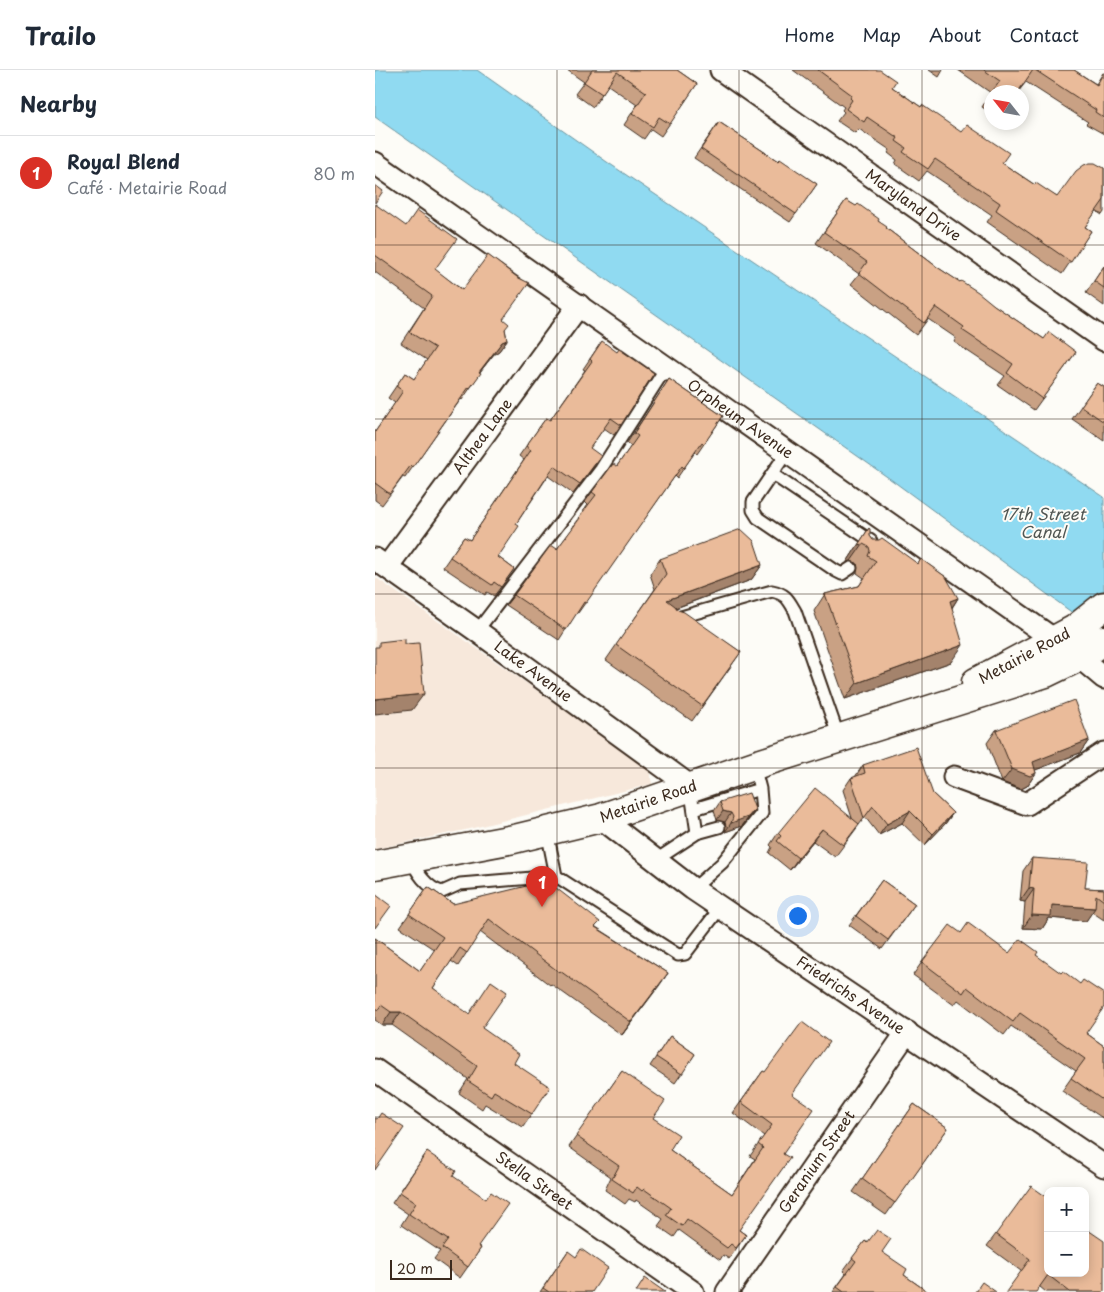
<!DOCTYPE html>
<html lang="en">
<head>
<meta charset="utf-8">
<style>
  :root { --surface:#fff; --page:#f6f6f7; --text:#1f2937; --muted:#747a83; --line:#e0e1e3; --accent:#d93025 }
  body { margin:0; font-family:"Playpen Sans",sans-serif; background:var(--page); color:var(--text) }
  .controls { position:absolute; right:15px; bottom:15px; display:grid; overflow:hidden; border-radius:10px; box-shadow:0 2px 12px #0003 }
  .controls button { width:45px; height:45px; display:grid; place-items:center; padding:0; border:0; border-bottom:1px solid var(--line); background:var(--surface); color:var(--text); font:25px sans-serif }
  .compass { position:absolute; left:609px; top:15px; width:45px; height:45px; border-radius:50%; background:var(--surface); box-shadow:0 2px 12px #0003; rotate:301deg }
  .scale { position:absolute; left:15px; bottom:12px; width:62px; box-sizing:border-box; padding-left:5px; border:2px solid #3b2a1e; border-top:0; font-size:14px; line-height:18px; white-space:nowrap; color:#3b2a1e; -webkit-text-stroke:4px #fdfcf7; paint-order:stroke }
  .you { position:absolute; left:422px; top:845px; width:18px; height:18px; margin:-12px; border:4px solid #fff; border-radius:50%; background:#1a73e8; box-shadow:0 0 0 8px #1a73e833 }
  .badge { display:grid; place-items:center; width:32px; height:32px; border-radius:50%; background:var(--accent); color:#fff; font-size:16px; font-weight:700 }
  .pin { position:absolute; translate:-50% -41px; filter:drop-shadow(0 1px 2px #0008) }
  .pin::after { content:''; position:absolute; top:26px; width:18px; height:15px; background:inherit; clip-path:polygon(0 0,100% 0,50% 100%) }
  .list { margin:0; padding:0; list-style:none }
  h2 { display:flex; justify-content:space-between; align-items:center; height:65px; margin:0; padding:0 20px; font-size:21px }
  h2 small { font-size:16px; font-weight:400; color:var(--muted) }
  .list li { display:grid; grid-template-columns:32px 1fr auto; gap:15px; align-items:center; box-sizing:border-box; height:75px; padding:0 20px; border-top:1px solid var(--line) }
  .list b { display:block; font-size:19px; white-space:nowrap }
  .list p { margin:0; font-size:16px; white-space:nowrap; color:var(--muted) }
  .list em { font-size:16px; font-style:normal; color:var(--muted) }
  .map { position:relative; flex:none; width:729px; height:1222px; overflow:hidden }
  header { display:flex; align-items:center; gap:30px; box-sizing:border-box; height:70px; padding:0 25px; background:var(--surface); border-bottom:1px solid var(--line) }
  header strong { font-size:24px }
  nav { display:flex; gap:28px; margin-inline-start:auto; font-size:18px }
  main { display:flex }
  aside { flex:1; background:var(--surface) }
  .map>svg:first-child { display:block }
</style>
</head>
<body>
<header>
<strong>Trailo</strong>
<nav><a>Home</a><a>Map</a><a>About</a><a>Contact</a></nav>
</header>
<main>
<aside>
<h2>Nearby<small></small></h2>
<ul class="list">
<li><span class="badge">1</span><div><b>Royal Blend</b><p>Café · Metairie Road</p></div><em>80 m</em></li>
</ul>
</aside>
<div class="map">
<svg width="729" height="1222" viewBox="0 0 729 1222">
  <rect width="100%" height="100%" fill="#fdfcf7"/>
  <filter id="ink" filterUnits="userSpaceOnUse"><feTurbulence type="fractalNoise" baseFrequency=".02" numOctaves="2"/><feDisplacementMap in="SourceGraphic" scale="10" xChannelSelector="R" yChannelSelector="G"/><feConvolveMatrix kernelMatrix="1 2 1 2 8 2 1 2 1" color-interpolation-filters="sRGB"/></filter>
  <g filter="url(#ink)">
    <!-- built -->
    <path fill="#f7e8db" d="M0,507l274,192 3,15 -187,46 -90,19z"/>
    <!-- water -->
    <path fill="#90daf1" stroke="#6e949d" d="M0,0h102l130,92 497,335v139l-211,-155 -518,-364z"/>
    <g fill="none" stroke-linecap="round" stroke-linejoin="round">
      <defs>
        <path id="service" d="M412,382l-34,50v8l5,8 78,53 6,3 9,-6
          M397,404l99,67
          M299,549l98,-28c14,3 16,8 23,20l44,127
          M102,561l124,-162 66,-103
          M319,739l66,-20
          M172,761l9,45 122,79 7,-1 36,-47
          M322,763l22,-6
          M36,788c5,14 16,30 31,34l18,-8 96,-8
          M281,790l41,-27 -7,-47
          M318,819l29,-26 40,-50 -2,-24 -6,-23"/>
        <g id="minor">
          <path id="s1" d="M346,0l383,270"/>
          <path id="s2" d="M0,93l704,494 25,21"/>
          <path id="s3" d="M0,489l102,72 213,155"/>
          <path id="s4" d="M12,497l192,-262"/>
          <path d="M579,707l73,27 77,-51"/>
          <path id="s5" d="M226,748l92,71 411,277"/>
          <path id="s6" d="M0,1000l318,222"/>
          <path id="s7" d="M352,1222l180,-260"/>
        </g>
        <g id="secondary">
          <path id="s8" d="M601,612l99,-53 29,-23"/>
          <path id="s9" d="M0,795l139,-26 87,-21 160,-55 285,-90 33,-16 25,-17"/>
        </g>
      </defs>
      <!-- service casing -->
      <use href="#service" stroke="#3b2a1e" stroke-width="15"/>
      <!-- minor casing -->
      <use href="#minor" stroke="#3b2a1e" stroke-width="25"/>
      <!-- secondary casing -->
      <use href="#secondary" stroke="#3b2a1e" stroke-width="31"/>
      <!-- service -->
      <use href="#service" stroke="#fdfcf7" stroke-width="11"/>
      <!-- minor -->
      <use href="#minor" stroke="#fdfcf7" stroke-width="21"/>
      <!-- secondary -->
      <use href="#secondary" stroke="#fdfcf7" stroke-width="28"/>
    </g>
    <!-- wall -->
    <path fill="#c9a184" stroke="#3b2a1e" d="M192,0h110l20,14 -36,52 -10,-7 -7,10 -20,-14 13,-20 -29,-20 -15,22 -18,-13 9,-12z
      M418,0h76l23,17 110,76 33,22 22,12 47,-29v44l-2,3 -6,-4 -11,16 6,4 -29,43 -75,-52 5,-7 -65,-44 -8,10 -24,-17 2,-4 -9,-7 2,-3 -31,-21 -4,4 -18,-12 7,-9 -2,-2 2,-3z
      M554,0h14l-4,7z
      M583,0h116l22,14 7,-11 1,61 -18,-10 2,-2 -62,-40 -8,10h-27v21l-9,-6 9,-14z
      M344,52l59,39 39,23 -27,38 -96,-64z
      M471,130l32,21 8,7 51,39 107,72 32,13 -42,58 -36,-25 7,-9 -51,-34 2,-4 -28,-19 -12,16 -65,-51 8,-10 -43,-31z
      M0,134l60,66 68,49 2,10 2,11 -8,11 -5,3 -14,18 -7,12 -11,16 -1,-1 -56,79 -2,-1 -21,28 -7,-5v-68l20,-29 -7,-5 17,-25 9,6 13,-19 -26,-17 23,-35 -49,-36z
      M729,196v40l-18,-13z
      M227,271l19,84 -7,10 -10,-7 -14,20 4,18 -21,28 -25,-18 -32,48 -18,33 16,12 -20,27 -7,-4 -2,3 -42,-28 21,-30 6,3 54,-80 -5,-4 27,-38 4,2 35,-50 -2,-1z
      M294,309l54,37 -26,38 -2,-2 -18,26 -2,-2 -97,137 -1,-1 -18,28 -53,-35 8,-10 43,-46 16,-21 -1,-1 16,-22 -3,-3 7,-10 25,-26 14,-20 -4,-3z
      M722,313l7,4v54l-32,-22z
      M494,458l1,8 3,4 45,24 3,-5 37,39 -6,10 -1,54 -106,37 -31,-88 11,-17 34,-8 5,-8 -7,-5 1,-5 -1,-5 -6,-2 -4,1z
      M285,489l102,6 -11,15 -75,28 2,2 63,42 -49,69 -86,-61 49,-71 -5,-15z
      M621,660l93,10 -9,13 -45,17 1,3 -9,13 -6,3 -19,-7 -15,-39z
      M488,695l70,29 20,19 -8,11 -20,21 -23,-22 -23,12 -14,-18 -30,40 -22,-16 -23,29 -21,-17 3,-6 -2,-2 8,-12 74,-15 -9,-28 8,-12 4,-1z
      M345,732l35,7 -13,17 -17,6 1,-6 -1,-4 -8,-2 -3,-9z
      M657,788l53,30 19,1v31l-12,-8 -6,9 -37,-3 -7,11 -19,-1 2,-26 -5,-1 3,-30z
      M507,810l33,24 -33,45 -33,-24z
      M53,817l25,17 143,23 72,46 -46,62 -71,-51 -1,1 -70,-53 -22,34 -7,-5 -18,27 49,40 32,35 18,51 -9,13 -38,-23 -3,5 -23,-16 9,-14 -76,-54h-10l-7,-5v-82l45,33 15,-21 -35,-23z
      M586,863l48,20 27,2 50,78 18,13v73l-42,-28 14,-20 -65,-45 -7,9 -46,-35 -4,5 -41,-30 9,-13z
      M295,966l25,18 -20,29 -25,-17z
      M247,1001l31,47 17,32 62,44 23,-35 -5,-3 14,-20 -31,-23 30,-42 29,23 -9,60 -44,76 7,5 -17,24 -6,-4 -3,5 -41,-30 -5,7 -16,-11 5,-7 -27,-19 -1,2 -6,-3 -4,5 -20,-14 6,-13 -42,-30z
      M539,1034l34,24 -62,87 -33,-23z
      M52,1082l26,24 25,70 3,2 -21,30 -26,-19 6,-8 -39,-26 7,-11 -16,-11z
      M621,1164l108,58h-58l-25,-21 -34,-25z
      M490,1171l17,11 22,23 24,17h-95l13,-18 -3,-3z
      M193,1181l24,41h-52z"/>
    <!-- shaded-wall -->
    <path fill="#a4836c" stroke="#3b2a1e" d="M132,270l-8,11 -5,3 -23,29 31,-41z
      M488,474l-12,17 -4,1 11,-17z
      M387,495l-11,15 -95,35 11,-15z
      M583,528l-11,17 3,-14z
      M588,575l-12,17 -106,37 12,-16z
      M49,624l-12,16 -37,4v-15z
      M714,670l-9,13 -55,21 11,-1 -9,13 -6,3 -19,-7 10,-13z
      M380,739l-13,17 -17,6 6,-9z
      M348,741l8,2 -6,9 -8,-2z
      M535,741l-8,12 -23,12 8,-11z
      M578,743l-8,11 -20,21 8,-11z
      M447,759l-9,12 -23,29 8,-12z
      M654,818l5,1 -9,13 -5,-1z
      M677,835l43,3 -9,13 -37,-3 -7,11 -19,-1 9,-13z
      M293,903l-9,13 -37,49 9,-13z
      M16,942h10l-9,13h-10z"/>
    <!-- building -->
    <path fill="#eabb9a" stroke="#3b2a1e" d="M217,0h85l20,14 -27,40 -11,-7 -6,10 -21,-14 14,-21 -29,-20 -15,22 -18,-12z
      M443,0h62l16,11 -4,6 29,20 1,-2 39,27 6,-7 42,28 -7,10 33,22 1,-2 21,14 19,-26 8,-6 6,-2h5l9,5v32l-19,27 6,4 -20,31 -75,-52 4,-7 -65,-44 -7,10 -25,-17 3,-4 -10,-7 2,-3 -31,-21 -3,5 -18,-13 6,-9 -2,-2 2,-3z
      M609,0h49l-15,22h-26l8,-11z
      M660,0h39l23,15 6,-12h1v45l-9,-6 1,-2z
      M344,52l59,39 2,-2 37,25 -21,30 -95,-65z
      M0,115l8,6 -8,12z
      M471,130l10,6 2,-2 21,15 -1,2 9,6 -1,1 51,39 23,15 1,-1 17,11 16,13 50,34 5,-7 27,20 -34,47 -35,-26 6,-9 -51,-34 2,-3 -28,-20 -12,16 -65,-50 8,-11 -43,-30z
      M0,134l31,22 11,-16 40,29 -22,30 27,21 26,-35 29,22 12,6 -26,36 6,5 -4,5 2,11 -5,2 -23,30 2,1 -11,15 -1,-1 -56,80 -2,-2 -21,29 -15,-11v-51l28,-41 -7,-5 9,-13 9,6 21,-31 -26,-16 23,-36 -57,-41z
      M729,196v22l-10,-7z
      M227,271l15,11 2,-3 35,24 -33,52 -10,-7 -21,30 11,8 -21,28 -26,-18 -38,58 3,2 -21,31 16,12 -13,18 -7,-5 -2,3 -42,-28 14,-20 6,3 61,-90 -5,-4 20,-28 4,2 42,-59 -2,-2z
      M294,309l54,37 -19,28 -2,-2 -18,26 -2,-2 -96,137 -2,-1 -18,28 -52,-35 37,-50 6,4 23,-31 -1,-1 17,-22 -4,-3 21,-28 4,2 21,-30 -4,-3z
      M722,313l7,4v35l-23,-16z
      M494,458l1,1v7l3,4h6l3,-2 36,26 3,-5 25,18 12,21 -8,3 13,44 -106,38 -32,-89 34,-8 17,-25 -8,-5 2,-5 -1,-4 -6,-3 -5,1z
      M366,459l13,12 8,24 -95,35 8,6 3,4 6,2 57,40 -39,54 -86,-61 50,-71 -6,-15z
      M30,569v5l14,-1 5,51 -49,5v-52h4v-5z
      M699,630l15,40 -56,22 3,11 -6,3 -18,-7 -16,-39z
      M541,677l17,47 20,19 -20,21 -23,-23 -23,13 -14,-18 -9,12 -13,-40 14,-5 -2,-8z
      M440,718l44,36 -16,21 -21,-16 -24,29 -21,-17 4,-5 -3,-3z
      M374,723l6,16 -7,8 -17,6 2,-6 -2,-4 -8,-2 -3,-9z
      M657,788l56,4 -3,26 19,1v12l-8,-6 -1,13 -43,-3 -1,11 -19,-1 2,-26 -5,-1z
      M507,810l33,24 -27,36 -32,-24z
      M172,811l53,41 -5,5 73,46 -37,49 -71,-51 -1,1 -70,-53 -22,34 -7,-5 -27,40 36,26 22,-33 16,11 -25,36 37,26 -5,9 36,24 -18,27 -38,-23 -3,5 -23,-15 9,-15 -76,-54h-10l-10,-7 -3,5 -3,-2v-70l45,33 23,-34 -34,-23 19,-27 25,17z
      M0,824l16,12 -16,22z
      M593,853l41,30 11,-14 18,13 -2,3 25,18 2,-2 17,13 3,-4 21,14v13l-18,26 18,13v55l-33,-23 14,-19 -65,-46 -7,9 -46,-35 -4,6 -41,-31 28,-37 11,8z
      M427,952l27,20 -37,52 22,15 -31,45 7,4 -51,72 7,5 -10,13 -5,-4 -4,4 -40,-29 -5,7 -16,-11 5,-7 -27,-19 -2,2 -5,-4 -4,6 -21,-14 7,-13 -43,-30 46,-65 43,30 -12,17 26,17 -9,15 62,44 31,-46 -5,-4 14,-19 -31,-23 22,-31 2,1z
      M295,966l25,18 -13,20 -26,-17z
      M539,1034l34,24 -53,75 -33,-24z
      M6,1043l23,15 -29,42v-52l2,1z
      M52,1082l29,19 -3,5 33,23 5,-7 17,12 -30,42 3,2 -13,19 -26,-19 6,-8 -39,-26 7,-11 -16,-11z
      M656,1116l17,12v75h37v-45l19,13v51h-34l-22,-17 -12,17h-30l24,-33 -34,-25z
      M502,1160l14,9 -9,13 25,17 -3,6 24,17h-84l-7,-5 19,-26 -4,-3 13,-17 2,2z
      M206,1179l27,19 -16,24h-43l-6,-4 25,-37 8,6z
      M270,1208l20,14h-29z
      M607,1212l14,10h-21z"/>
  </g>
  <!-- grid -->
  <path fill="none" stroke="#3b2a1e" stroke-width="1" stroke-opacity="0.55" d="M182,0v1222M364,0v1222M547,0v1222M0,175h729M0,349h729M0,524h729M0,698h729M0,873h729M0,1047h729"/>
  <g text-anchor="middle" stroke-width="4" stroke-linejoin="round" paint-order="stroke">
    <!-- street labels -->
    <g font-size="15" fill="#3b2a1e" stroke="#fdfcf7">
      <text dy="5" stroke="none"><textPath href="#s1" startOffset="235">Maryland Drive</textPath></text>
      <text dy="5" stroke="none"><textPath href="#s2" startOffset="446">Orpheum Avenue</textPath></text>
      <text dy="5" stroke="none"><textPath href="#s4" startOffset="162">Althea Lane</textPath></text>
      <text dy="5" stroke="none"><textPath href="#s8" startOffset="55">Metairie Road</textPath></text>
      <text dy="5" stroke="none"><textPath href="#s3" startOffset="194">Lake Avenue</textPath></text>
      <text dy="5" stroke="none"><textPath href="#s9" startOffset="281">Metairie Road</textPath></text>
      <text dy="5" stroke="none"><textPath href="#s5" startOffset="306">Friedrichs Avenue</textPath></text>
      <text dy="5" stroke="none"><textPath href="#s7" startOffset="158">Geranium Street</textPath></text>
      <text dy="5" stroke="none"><textPath href="#s6" startOffset="194">Stella Street</textPath></text>
    </g>
    <!-- water labels -->
    <g font-size="16" font-style="italic" fill="#505653" stroke="#fdfcf7">
      <text x="668" y="450">17th Street<tspan x="668" dy="18">Canal</tspan></text>
    </g>
  </g>
</svg>
<div class="controls">
<button>+</button>
<button>−</button>
</div>
<svg class="compass" viewBox="-18 -18 36 36"><path d="M0-13l5 13h-10z" fill="#e53935"/><path d="M0 13l5-13h-10z" fill="#747a83"/></svg>
<div class="scale">20 m</div>
<div class="you"></div>
<div class="pin badge" style="left:167px;top:837px">1</div>
</div>
</main>
</body>
</html>
